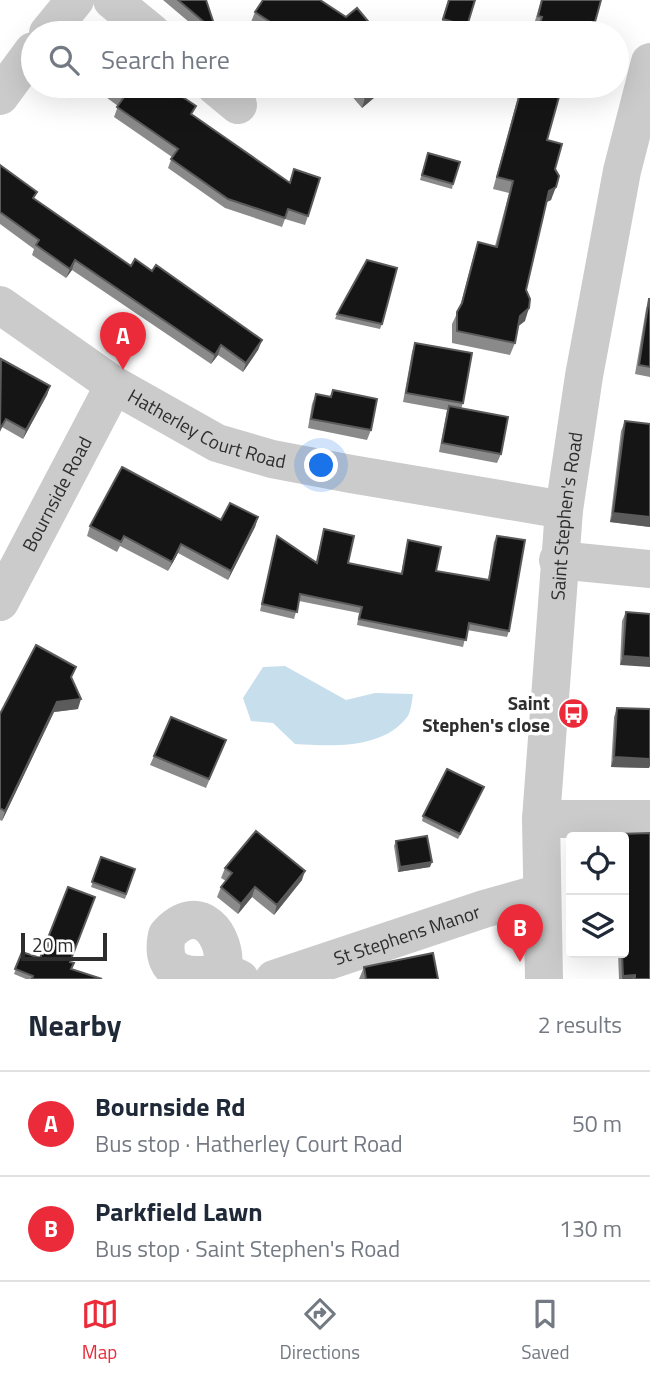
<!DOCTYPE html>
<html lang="en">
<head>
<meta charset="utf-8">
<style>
  :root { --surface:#fff; --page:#f2f2f3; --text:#1f2937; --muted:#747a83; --line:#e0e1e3; --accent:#eb2b39 }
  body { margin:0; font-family:"Titillium Web",sans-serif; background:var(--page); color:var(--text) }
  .controls { position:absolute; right:21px; bottom:21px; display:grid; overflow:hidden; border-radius:7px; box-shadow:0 7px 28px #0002 }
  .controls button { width:63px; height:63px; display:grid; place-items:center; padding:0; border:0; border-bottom:2px solid var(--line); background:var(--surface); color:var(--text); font:35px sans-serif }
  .scale { position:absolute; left:21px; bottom:18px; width:86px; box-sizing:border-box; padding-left:7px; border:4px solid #2e2e2e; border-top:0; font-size:19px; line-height:24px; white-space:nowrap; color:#2e2e2e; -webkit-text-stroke:5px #fff; paint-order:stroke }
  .you { position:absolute; left:322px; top:466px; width:24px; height:24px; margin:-18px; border:5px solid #fff; border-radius:50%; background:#1a73e8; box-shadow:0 0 0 10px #1a73e833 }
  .badge { display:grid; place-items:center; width:46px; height:46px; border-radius:50%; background:var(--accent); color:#fff; font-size:23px; font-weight:700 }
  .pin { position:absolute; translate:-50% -58px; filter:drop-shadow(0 2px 4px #0008) }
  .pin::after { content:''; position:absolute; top:37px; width:24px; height:21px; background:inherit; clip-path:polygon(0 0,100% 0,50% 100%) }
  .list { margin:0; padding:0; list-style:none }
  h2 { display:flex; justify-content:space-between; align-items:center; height:91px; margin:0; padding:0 28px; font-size:30px }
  h2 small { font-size:23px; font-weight:400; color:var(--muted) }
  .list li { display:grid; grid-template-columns:46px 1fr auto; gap:21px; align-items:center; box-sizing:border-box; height:105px; padding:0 28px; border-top:2px solid var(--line) }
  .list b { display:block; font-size:26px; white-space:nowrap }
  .list p { margin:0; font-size:23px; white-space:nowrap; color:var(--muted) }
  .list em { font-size:23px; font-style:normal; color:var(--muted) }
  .icon { flex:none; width:38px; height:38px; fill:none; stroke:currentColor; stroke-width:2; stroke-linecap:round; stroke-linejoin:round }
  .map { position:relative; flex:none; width:650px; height:979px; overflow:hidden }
  .search { position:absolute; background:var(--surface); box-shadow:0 7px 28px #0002; left:21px; right:21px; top:21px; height:77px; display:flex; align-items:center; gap:18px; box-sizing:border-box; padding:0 24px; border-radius:38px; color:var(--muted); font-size:26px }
  .sheet { height:301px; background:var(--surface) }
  nav { display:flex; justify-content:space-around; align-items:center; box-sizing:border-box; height:98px; border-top:2px solid var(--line); background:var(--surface); font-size:19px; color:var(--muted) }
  nav a { display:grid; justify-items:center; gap:4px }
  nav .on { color:var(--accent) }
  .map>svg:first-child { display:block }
</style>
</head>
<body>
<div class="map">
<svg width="650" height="979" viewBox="0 0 650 979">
  <rect width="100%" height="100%" fill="#fff"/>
  <!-- water -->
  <path fill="#c7deed" d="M285,666l61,34 29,-7 38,1c-1,7 -2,16 -5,22 -25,34 -77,30 -113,28l-22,-21 -22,-2 -8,-23 20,-31z"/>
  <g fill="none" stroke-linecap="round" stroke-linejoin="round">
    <!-- minor -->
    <g stroke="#cbcbcb" stroke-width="38">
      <path d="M112,0l40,33"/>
      <path d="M48,33l27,-33"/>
      <path d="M215,86l23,19"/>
      <path d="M0,96l33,-45"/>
      <path id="s1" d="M0,305l114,80 103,58 55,16 79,15 213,36"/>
      <path d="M558,560l92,9"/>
      <path id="s2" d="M0,602l114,-217"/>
      <path d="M541,819h109"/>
      <path d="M223,971c5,-37 -25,-72 -56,-36 -9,43 26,44 56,36l17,8"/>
      <path id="s3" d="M274,979l210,-70 57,-16"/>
      <path id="s4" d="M544,979l-3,-160 23,-309 20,-134 38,-205 28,-109"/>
    </g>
  </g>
  <!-- wall -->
  <path fill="#8a8a8a" d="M163,0h43l11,33h-15z
    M448,0h27l-9,31 -25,-7z
    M541,0h60l-9,33h-56l1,-4 -4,-1z
    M255,12l91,5 30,16h-107l-18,-11z
    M91,86h64l38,30 115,100 -3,9 -20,-6 -3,8 -57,-19 -57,-40 4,-11 -58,-40 4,-11z
    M343,86h45l-26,22z
    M521,86h57l-5,12 -13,-4 -13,46 8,29 -4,31 -5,2 -20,88 -1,31 -7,5 -3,17 -5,12 -58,-12v-19l8,-17 14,-53 4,-12 17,4 14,-53 -16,-4z
    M428,153l25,31 -1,5 -32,-9z
    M0,165l35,34 96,67 131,74 -4,10 -15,22 -25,-17 -7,9 -139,-94 -6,8 -34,-23 2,-6 -34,-25z
    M649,299h1v78l-15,-3 11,-65z
    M337,314l45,10 -2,5 -45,-10z
    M415,343l48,60 -2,6 40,45 -4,9 -58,-11 8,-42 -44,-8 9,-50z
    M0,360l50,26 -3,9 -24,44 -21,-12 -2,5z
    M333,390l38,40 -4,10 -59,-12 4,-24 4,-10 14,3z
    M625,421l25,3v103l-40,-5 11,-91z
    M258,517l-3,10 -27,53 -50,-27 -10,18 -48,-25 -3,6 -30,-16 3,-10z
    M324,529l24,34 53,11 7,-34 28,31 52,9 6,-38 3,-6 12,95 -2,6 -40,-7 -4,17 -106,-22 2,-12 -60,-12 -5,18 -34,-8 17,-75 39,26z
    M626,612l24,2 -30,51 2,-44z
    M71,679l7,30 -24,3 -52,109 -2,-1v-106z
    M617,708l33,1 -1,59 -38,-1 3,-50z
    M226,740l-20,48 -56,-23 4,-9z
    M482,792l-24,47 -36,-18 1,-5z
    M650,833v146h-31l-1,-26h6v-116h-7l1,-3z
    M396,841l34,26 -32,5 -4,-26z
    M101,857l34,12 -10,30 -34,-12z
    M225,868l77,12 -28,35 -22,-18 -14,17 -21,-17 4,-10 5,-6 -5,-3z
    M22,952l18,6 30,4 2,7 30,10h-76l-12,-5z
    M364,967l74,12h-79z"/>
  <!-- shaded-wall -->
  <path fill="#5b5b5b" d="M380,86h8l-26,22 3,-10z
    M556,187l-5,13 -6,3 4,-12z
    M75,260l-3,10 -6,8 4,-9z
    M529,308l-4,13 -9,7 4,-12z
    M262,340l-4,10 -15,22 3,-9z
    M221,345l-3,10 -7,9 4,-9z
    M50,386l-3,9 -24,44 3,-9z
    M613,513l37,4v10l-40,-5z
    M258,517l-3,10 -27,53 3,-9z
    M181,544l-3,9 -10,18 4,-9z
    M623,656l27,2v9l-30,-2z
    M81,699l-3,10 -24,3 -52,109 3,-10 52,-109z
    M614,757l36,2v7l-1,2 -38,-1z
    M432,862l-2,5 -32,5 2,-5z
    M305,871l-3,9 -28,35 3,-10z
    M255,887l-3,10 -14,17 3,-10z
    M635,975l-2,4h-11l1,-3z"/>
  <!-- building -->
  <path fill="#151515" stroke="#5b5b5b" stroke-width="2" d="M178,0h28l11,33z
    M263,0h57l26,17 11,-9 20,24 -2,1h-88l-32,-21z
    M449,0h26l-8,26 -24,-7z
    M542,0h59l-9,33h-55l5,-16 -4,-1z
    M82,28l8,5h-12z
    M108,86h47l17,11 3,-5 21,14 -5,8 99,69 4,-14 26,9 -12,38 -20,-7 -3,9 -57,-19 -57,-40 7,-10 -61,-42 7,-10z
    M354,86h26l-15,12z
    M522,86h40l-15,54 15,4 -7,25 4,7 -3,11 -7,4 -23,99 4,9 -1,9 -9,8 -5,27 -58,-12v-19l5,-9 16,-61 19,5 16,-66 -16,-4z
    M428,153l32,9 -7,22 -31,-9z
    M0,165l37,27 -4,6 98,68 4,-7 17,12 4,-6 106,75 -16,23 -25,-18 -6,10 -140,-95 -5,9 -34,-24 3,-5 -39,-28z
    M367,260l30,8 -15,56 -45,-10z
    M649,299h1v68l-11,-2z
    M415,343l57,10 -9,50 -57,-10z
    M1,359l49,27 -24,44 -20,-11 -6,10z
    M333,390l44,9 -6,31 -60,-11 5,-25 15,3z
    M449,406l59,11 -7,37 -59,-11z
    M625,421l25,3v93l-37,-4z
    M122,467l99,53 9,-17 28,14 -27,54 -50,-27 -9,18 -48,-26 -3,6 -31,-16z
    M324,529l30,7 -6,27 54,11 6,-34 33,7 -5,24 53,9 8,-44 28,4 -16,91 -40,-8 -3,17 -107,-21 3,-12 -62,-13 -3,18 -35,-8 15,-68 40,27z
    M626,612l24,2v44l-27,-2z
    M36,645l40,22 -5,10 10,22 -24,3 -52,109 -5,-3v-94z
    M617,708l33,1v50l-36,-2z
    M171,717l55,23 -17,39 -55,-23z
    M447,769l37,18 -24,47 -37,-18z
    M256,831l49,40 -28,34 -22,-18 -14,17 -20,-17 11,-14 -7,-5z
    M650,833v146h-15v-4l-12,1 -1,-23h2v-116h-6v-3z
    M427,836l5,26 -32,5 -4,-26z
    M101,857l34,12 -9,25 -34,-12z
    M68,887l27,10 -25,65 4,1 -3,6 31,10h-70l1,-3 -18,-7 7,-17 18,6z
    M433,953l5,26h-72l-2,-12z"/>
  <!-- icons -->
  <defs>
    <symbol id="bus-disc" viewBox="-11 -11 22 22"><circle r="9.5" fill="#eb2b39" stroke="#fff"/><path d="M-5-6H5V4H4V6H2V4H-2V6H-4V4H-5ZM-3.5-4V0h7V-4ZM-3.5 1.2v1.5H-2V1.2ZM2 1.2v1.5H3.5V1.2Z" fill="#fff"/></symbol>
  </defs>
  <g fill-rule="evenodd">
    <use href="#bus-disc" x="556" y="696" width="35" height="35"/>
  </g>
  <g text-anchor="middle" stroke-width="7" stroke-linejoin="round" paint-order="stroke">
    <!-- street labels -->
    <g font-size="19" fill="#2e2e2e" stroke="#fff">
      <text dy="7" stroke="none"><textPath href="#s1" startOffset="243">Hatherley Court Road</textPath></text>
      <text dy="7" stroke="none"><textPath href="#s2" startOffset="122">Bournside Road</textPath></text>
      <text dy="7" stroke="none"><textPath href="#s4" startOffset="464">Saint Stephen's Road</textPath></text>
      <text dy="7" stroke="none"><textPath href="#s3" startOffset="140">St Stephens Manor</textPath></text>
    </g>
    <!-- poi labels -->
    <g font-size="19" font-weight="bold" fill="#2e2e2e" stroke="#fff" text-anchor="end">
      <text x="550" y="710">Saint<tspan x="550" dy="22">Stephen's close</tspan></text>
    </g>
  </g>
</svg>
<div class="controls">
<button><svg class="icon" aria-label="locate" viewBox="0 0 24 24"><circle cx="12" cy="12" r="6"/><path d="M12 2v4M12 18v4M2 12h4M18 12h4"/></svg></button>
<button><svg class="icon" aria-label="layers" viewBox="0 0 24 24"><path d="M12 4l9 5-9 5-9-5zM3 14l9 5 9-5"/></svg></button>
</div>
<div class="scale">20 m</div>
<div class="you"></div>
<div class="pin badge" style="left:123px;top:370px">A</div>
<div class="pin badge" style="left:520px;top:962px">B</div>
<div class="search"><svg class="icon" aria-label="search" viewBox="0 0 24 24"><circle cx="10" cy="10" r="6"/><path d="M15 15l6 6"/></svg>Search here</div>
</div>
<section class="sheet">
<h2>Nearby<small>2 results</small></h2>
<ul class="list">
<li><span class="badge">A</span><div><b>Bournside Rd</b><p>Bus stop · Hatherley Court Road</p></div><em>50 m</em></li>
<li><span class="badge">B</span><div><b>Parkfield Lawn</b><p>Bus stop · Saint Stephen's Road</p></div><em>130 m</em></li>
</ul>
</section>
<nav>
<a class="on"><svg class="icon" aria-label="map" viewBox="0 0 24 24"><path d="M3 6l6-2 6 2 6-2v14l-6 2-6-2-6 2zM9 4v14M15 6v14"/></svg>Map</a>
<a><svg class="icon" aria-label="directions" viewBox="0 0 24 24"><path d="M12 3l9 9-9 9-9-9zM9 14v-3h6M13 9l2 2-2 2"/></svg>Directions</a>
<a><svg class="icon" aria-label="saved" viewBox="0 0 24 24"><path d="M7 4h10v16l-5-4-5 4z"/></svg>Saved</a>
</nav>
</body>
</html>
